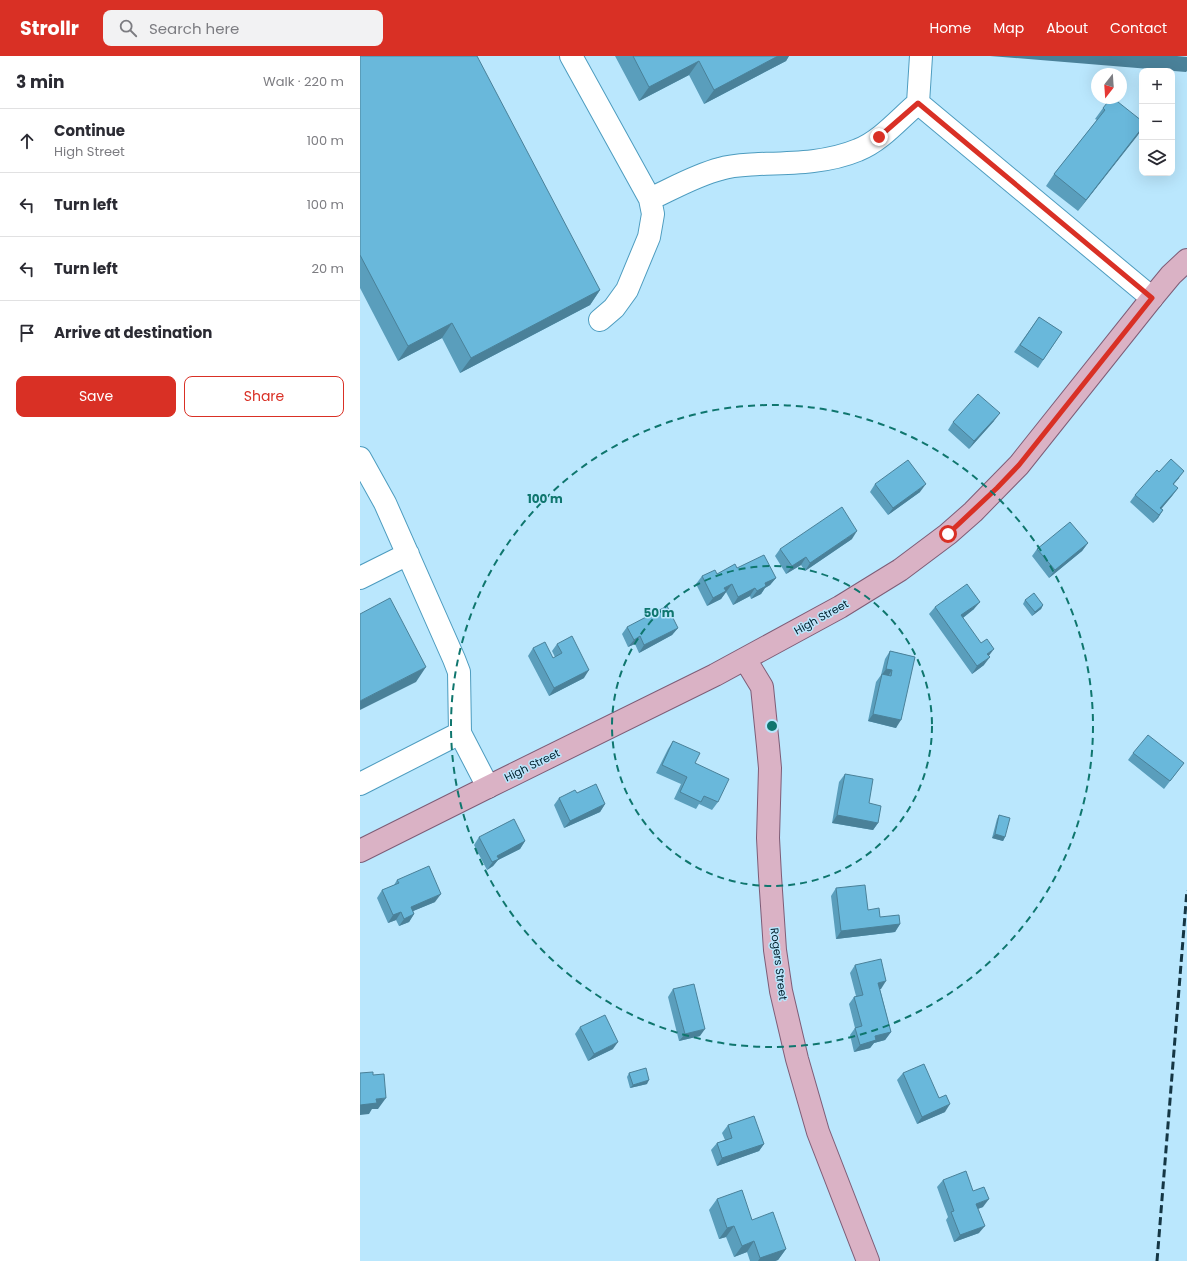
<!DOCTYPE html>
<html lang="en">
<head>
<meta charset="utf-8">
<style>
  :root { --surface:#fff; --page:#f2f2f3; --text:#2b2b33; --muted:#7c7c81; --line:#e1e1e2; --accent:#d93025 }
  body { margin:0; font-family:Poppins,sans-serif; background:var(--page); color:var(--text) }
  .controls { position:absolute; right:12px; top:12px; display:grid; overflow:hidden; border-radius:8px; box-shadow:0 4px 16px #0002 }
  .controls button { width:36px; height:36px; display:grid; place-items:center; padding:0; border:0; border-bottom:1px solid var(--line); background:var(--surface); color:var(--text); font:20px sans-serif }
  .compass { position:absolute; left:731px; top:12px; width:36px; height:36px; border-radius:50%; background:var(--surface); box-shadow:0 4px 16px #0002; rotate:197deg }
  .stop { position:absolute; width:12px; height:12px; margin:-9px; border:3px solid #d93025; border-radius:50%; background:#fff }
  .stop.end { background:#d93025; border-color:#fff; box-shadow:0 1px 4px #0008 }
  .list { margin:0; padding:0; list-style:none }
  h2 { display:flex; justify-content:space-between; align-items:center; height:52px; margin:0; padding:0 16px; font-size:17px }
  h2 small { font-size:13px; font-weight:400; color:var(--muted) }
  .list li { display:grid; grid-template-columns:26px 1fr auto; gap:12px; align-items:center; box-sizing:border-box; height:64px; padding:0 16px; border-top:1px solid var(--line) }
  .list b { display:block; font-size:15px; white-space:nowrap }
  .list p { margin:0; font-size:13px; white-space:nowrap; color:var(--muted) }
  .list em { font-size:13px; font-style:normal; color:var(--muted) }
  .actions { display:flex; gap:8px; padding:12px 16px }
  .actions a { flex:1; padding:9px 0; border:1px solid var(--accent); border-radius:8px; text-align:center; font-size:14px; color:var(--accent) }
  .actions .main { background:var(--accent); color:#fff }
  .icon { flex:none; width:22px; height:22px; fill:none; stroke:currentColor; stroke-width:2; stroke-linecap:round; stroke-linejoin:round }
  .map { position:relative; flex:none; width:827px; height:1205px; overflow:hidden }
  header { display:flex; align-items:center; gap:24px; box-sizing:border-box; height:56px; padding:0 20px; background:var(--accent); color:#fff }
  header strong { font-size:19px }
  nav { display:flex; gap:22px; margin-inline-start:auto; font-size:14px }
  .search { width:280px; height:36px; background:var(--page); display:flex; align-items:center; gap:10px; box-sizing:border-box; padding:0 14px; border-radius:8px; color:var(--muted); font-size:15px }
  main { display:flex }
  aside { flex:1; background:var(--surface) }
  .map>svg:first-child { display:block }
</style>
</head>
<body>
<header>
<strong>Strollr</strong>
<div class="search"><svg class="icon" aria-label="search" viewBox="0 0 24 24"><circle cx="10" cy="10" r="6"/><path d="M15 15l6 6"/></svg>Search here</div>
<nav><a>Home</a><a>Map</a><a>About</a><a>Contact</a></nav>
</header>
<main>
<aside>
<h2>3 min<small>Walk · 220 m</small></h2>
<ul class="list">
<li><svg class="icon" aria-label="ahead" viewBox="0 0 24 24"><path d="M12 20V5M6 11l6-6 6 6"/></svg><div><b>Continue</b><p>High Street</p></div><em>100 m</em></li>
<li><svg class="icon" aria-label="left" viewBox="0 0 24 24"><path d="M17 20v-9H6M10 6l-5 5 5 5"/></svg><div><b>Turn left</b></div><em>100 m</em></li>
<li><svg class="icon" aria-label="left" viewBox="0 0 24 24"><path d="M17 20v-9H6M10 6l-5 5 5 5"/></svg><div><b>Turn left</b></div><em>20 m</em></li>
<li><svg class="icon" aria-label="arrive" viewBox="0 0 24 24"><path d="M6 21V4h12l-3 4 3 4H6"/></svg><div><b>Arrive at destination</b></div></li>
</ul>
<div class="actions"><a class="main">Save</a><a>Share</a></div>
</aside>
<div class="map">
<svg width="827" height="1205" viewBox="0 0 827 1205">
  <rect width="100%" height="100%" fill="#bae7fd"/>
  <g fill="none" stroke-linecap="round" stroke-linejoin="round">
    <defs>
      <path id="minor" d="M211,0l79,143 3,15 -4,23 -22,53 -13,18 -14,12
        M558,47l234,195
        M290,143c22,-10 46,-24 70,-30 12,-4 26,-4 39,-5 33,-1 68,-1 99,-14 23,-9 41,-31 60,-47l3,-47
        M0,402l25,45 69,156 5,13 1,61
        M0,522l48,-24
        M0,728l100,-51 28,54"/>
      <path id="major" d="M385,603l17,28 6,59 2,22 -2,70 2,38 5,74 6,41 16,68 21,73 50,129
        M0,795l128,-64 227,-112 125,-68 60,-37 48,-36 25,-22 46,-47 133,-167 19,-23 16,-15"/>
    </defs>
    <!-- minor casing -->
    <use href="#minor" stroke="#4d9cbf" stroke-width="24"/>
    <!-- major casing -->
    <use href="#major" stroke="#7e5d77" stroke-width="24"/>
    <!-- minor -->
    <use href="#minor" stroke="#fff" stroke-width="22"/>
    <!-- major -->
    <use href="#major" stroke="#dab2c5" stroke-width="22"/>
    <!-- rail -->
    <path stroke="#153644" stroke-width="3" stroke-dasharray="8 4" stroke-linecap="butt" d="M797,1205l30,-371"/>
  </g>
  <!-- wall -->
  <path fill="#5a9ebc" d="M0,0l240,234 -10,15 -130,68 -18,-35 -44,23 -38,-73z
    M255,0h174l-3,5 -82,43 -15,-29 -50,26z
    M743,52l39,13v8l-64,82 -32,-25 8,-12 43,-54 -2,-1z
    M679,261l23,15 -24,36 -24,-16z
    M634,365l-25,28 -21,-19 5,-8z
    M799,416l20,6 -6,7 5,3 -6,8 -11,13 2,1 -5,8 -5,5 -23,-21 5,-7z
    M515,428l45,8 -32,23 -18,-23z
    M492,483l-47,32 -4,-6 -15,9 -11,-18 5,-7z
    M728,487l-6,8 -33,27 -17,-22 5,-7z
    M377,512l39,10 -6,7 -5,3 -4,6 -10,5 -1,-3 -17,9 -7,-13 -5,7 -14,7 -11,-22 6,-8 15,-2z
    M665,544l18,5 -2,4 -9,7 -9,-12z
    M575,551l39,2 -11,9 21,47 -12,9 -43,-60z
    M267,571l51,1 -6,7 -33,18 -4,-9 -7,3 -6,-13z
    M197,588l27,34 -35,18 -21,-40 5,-8 20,10 2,-1 -3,-6z
    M530,595l25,6 -19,71 -28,-7 8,-39 5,-7 4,-16z
    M313,685l22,22 23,39 -6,8 -13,-6 -3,5 -22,-10 7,-15 -25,-11 12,-24z
    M773,697l51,10 -20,26 -36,-29z
    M485,718l24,29 9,20 -5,7 -41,-7 7,-41z
    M217,737l28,11 -5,8 -36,16 -10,-23 5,-7z
    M639,759l6,22 -2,4 -11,-3 5,-19z
    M119,781l46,4 -5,8 -22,11 -5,6 -6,4 -13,-25z
    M37,824l38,22 -22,9 1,3 -5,8 -10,4 -3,-6 -8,3 -11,-25 5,-8 12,-5z
    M476,832l32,22 12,7 20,7 -5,8 -59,7 -5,-43z
    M495,909l26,24h-1l11,43 -6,8 -11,3 -4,5 -16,4 -4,-17 5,-7 -6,-24 5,-7 2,-1 -6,-23z
    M313,933l27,47 -21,5 -11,-44z
    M220,971l33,22 -25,12 -13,-27z
    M269,1017l18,11 -17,4 -3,-11z
    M543,1017l36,25 6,14 -28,12 -20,-44z
    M368,1069l36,19 -5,7 -42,15 -6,-16 6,-7 8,-3 -3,-7z
    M583,1124l30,11 10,16 -5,2 1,24 -25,9 -8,-22 2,-3 -11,-30z
    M357,1143l35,21 34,29 -8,11 -3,1h-25l-3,-9 -13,5 -8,-20 -7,2 -10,-29z"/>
  <!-- shaded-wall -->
  <path fill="#4a8199" d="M418,0h11l-3,5 -82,43 10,-14z
    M630,0h187l10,1v14l-1,1z
    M339,5l-10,14 -50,26 10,-14z
    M782,72l-4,7 -60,76 8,-11z
    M240,234l-10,15 -130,68 11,-15z
    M92,267l-10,15 -44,23 10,-15z
    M640,357l-6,8 -25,28 5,-8z
    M824,415l-5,7 -12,14 6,-8z
    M566,428l-6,8 -32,23 5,-7z
    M818,432l-6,8 -15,18 3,-6z
    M803,454l-5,8 -5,5 6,-8z
    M497,475l-5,8 -47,32 5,-8z
    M728,487l-6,8 -33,27 6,-8z
    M446,501l-5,8 -15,9 6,-8z
    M416,522l-6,7 -5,3 -4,6 -10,5 6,-8 8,-8z
    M372,528l-11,15 -14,7 6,-8 11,-10z
    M395,532l-5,8 -17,9 5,-8z
    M620,546l-6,7 -18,14 5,-8z
    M683,549l-2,4 -9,7 3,-4z
    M318,572l-6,7 -33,18 5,-8z
    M280,580l-5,8 -7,3 6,-7z
    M634,593l-6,8 -1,-3z
    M630,601l-6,8 -12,9 5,-8z
    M66,611l-10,15 -56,28v-9z
    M526,613l6,1 -5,8 -6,-2z
    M229,614l-5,8 -35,18 5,-8z
    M513,658l28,6 -5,8 -28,-7z
    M245,748l-5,8 -36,16 6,-7z
    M477,759l41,8 -5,7 -41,-7z
    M635,778l10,3 -2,4 -11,-3z
    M165,785l-5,8 -22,11 -5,6 -6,4 10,-14z
    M81,838l-6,8 -29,12 5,-7z
    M41,856l-5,8 -8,3 5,-8z
    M54,858l-5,8 -10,4 5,-7z
    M540,868l-5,8 -59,7 5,-8z
    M526,925l-5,8 -8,1 5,-7z
    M345,973l-5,7 -21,5 6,-7z
    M531,976l-6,8 -11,3 -4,5 -16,4 6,-7 15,-9z
    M258,986l-5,7 -25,12 6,-7z
    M289,1024l-2,4 -17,4 3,-3z
    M26,1042l-8,11h-6l-3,5 -9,1v-10l16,-6z
    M590,1048l-5,8 -28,12 5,-7z
    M404,1088l-5,7 -42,15 5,-8z
    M629,1143l-6,8 -12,4 5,-7z
    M374,1170l-8,11 -7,2 8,-11z
    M625,1170l-6,7 -25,9 6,-7z
    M394,1185l-7,11 -13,5 8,-11z
    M426,1193l-8,11 -3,1h-17l2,-3z"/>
  <!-- building -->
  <path fill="#69b8db" stroke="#4a8199" d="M0,0h117l123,234 -129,68 -19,-35 -44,23 -48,-91z
    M273,0h145l-64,34 -15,-29 -50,26z
    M751,42h2l29,23v7l-56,72 -32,-26 51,-64 -2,-2z
    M679,261l23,15 -19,28 -23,-15z
    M618,338l22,19 -26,28 -21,-19z
    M811,403l13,12 -11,13 5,4 -18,20 3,2 -4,5 -24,-20 22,-25 2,2z
    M548,404l18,24 -33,24 -18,-24z
    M482,451l15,24 -47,32 -4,-6 -14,9 -12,-17z
    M710,466l18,21 -33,27 -18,-21z
    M404,499l12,23 -11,5 1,3 -9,5 -2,-3 -17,9 -6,-13 -8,4 2,3 -13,7 -11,-22 13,-6 2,4 18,-10 2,4z
    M607,528l13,18 -19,13 20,28 6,-4 7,10 -7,5 3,3 -13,9 -42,-59z
    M674,537l9,12 -8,7 -10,-12z
    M30,542l36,69 -66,34v-87z
    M307,550l11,22 -34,17 -4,-9 -6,4 -7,-13z
    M212,580l17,34 -35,18 -21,-40 12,-6 8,16 9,-5 -5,-9z
    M530,595l25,6 -14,63 -28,-6 9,-40 9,2 1,-6 -6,-1z
    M788,679l36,28 -14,18 -37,-28z
    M313,685l27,12 -5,10 34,16 -11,23 -14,-6 -3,6 -21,-10 7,-15 -25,-12z
    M485,718l28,5 -4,24 12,3 -3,17 -41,-8z
    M236,728l9,20 -35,17 -11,-23 16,-8 2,3z
    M639,759l11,3 -5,19 -10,-3z
    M154,763l11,22 -28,15 2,3 -7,3 -13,-25z
    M69,810l12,28 -30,13 3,7 -10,5 -3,-7 -8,3 -11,-25 17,-7 -2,-3z
    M505,829l3,25 11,-2 1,9 19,-2 1,9 -59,7 -5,-43z
    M521,903l5,22 -8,2 13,49 -16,4 1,4 -16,5 -5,-17 7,-2 -8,-29 9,-2 -8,-30z
    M334,928l11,45 -20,5 -12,-45z
    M245,959l13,27 -24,12 -14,-27z
    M564,1008l15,34 7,-3 4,9 -28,13 -19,-44z
    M286,1012l3,12 -16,5 -4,-12z
    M13,1016v3l11,-1 2,24 -10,1 1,4 -17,2v-32z
    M394,1060l10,28 -42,14 -5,-15 15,-5 -4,-13z
    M606,1115l7,20 11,-4 5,12 -13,5 9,22 -25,9 -9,-23 3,-1 -11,-31z
    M382,1134l10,30 21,-8 13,37 -26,9 -6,-17 -12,5 -8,-20 -7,2 -10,-29z"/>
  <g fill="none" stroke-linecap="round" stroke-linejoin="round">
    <!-- route -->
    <path stroke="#d93025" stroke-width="5" d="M519,81l39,-34 234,195 -133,167 -22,23 -49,46"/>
  </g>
  <!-- distance rings -->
  <g fill="none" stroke="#0f766e" stroke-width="2" stroke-dasharray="7 5">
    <circle cx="412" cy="670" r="160"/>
    <circle cx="412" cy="670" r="321"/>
  </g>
  <g text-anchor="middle" stroke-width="3" stroke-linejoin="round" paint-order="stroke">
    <!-- street labels -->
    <g font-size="11" fill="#001f2c" stroke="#bae7fd">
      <text transform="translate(461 561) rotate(-29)" y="4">High Street</text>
      <text transform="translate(172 709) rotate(-26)" y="4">High Street</text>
      <text transform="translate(419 908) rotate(83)" y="4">Rogers Street</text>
    </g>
  </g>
  <circle cx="412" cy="670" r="6" fill="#0f766e" stroke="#bae7fd" stroke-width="2"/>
  <g font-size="12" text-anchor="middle" font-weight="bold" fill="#0f766e" stroke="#bae7fd" stroke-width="3" stroke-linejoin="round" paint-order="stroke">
    <text x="185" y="447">100 m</text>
    <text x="299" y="561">50 m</text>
  </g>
</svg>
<div class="controls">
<button>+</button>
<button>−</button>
<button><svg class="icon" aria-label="layers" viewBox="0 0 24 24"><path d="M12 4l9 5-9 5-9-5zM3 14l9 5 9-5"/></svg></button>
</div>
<svg class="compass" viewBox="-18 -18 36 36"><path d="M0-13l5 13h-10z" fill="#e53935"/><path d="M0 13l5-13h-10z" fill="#7c7c81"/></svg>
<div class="stop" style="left:588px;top:478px"></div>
<div class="stop end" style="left:519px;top:81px"></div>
</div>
</main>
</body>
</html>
